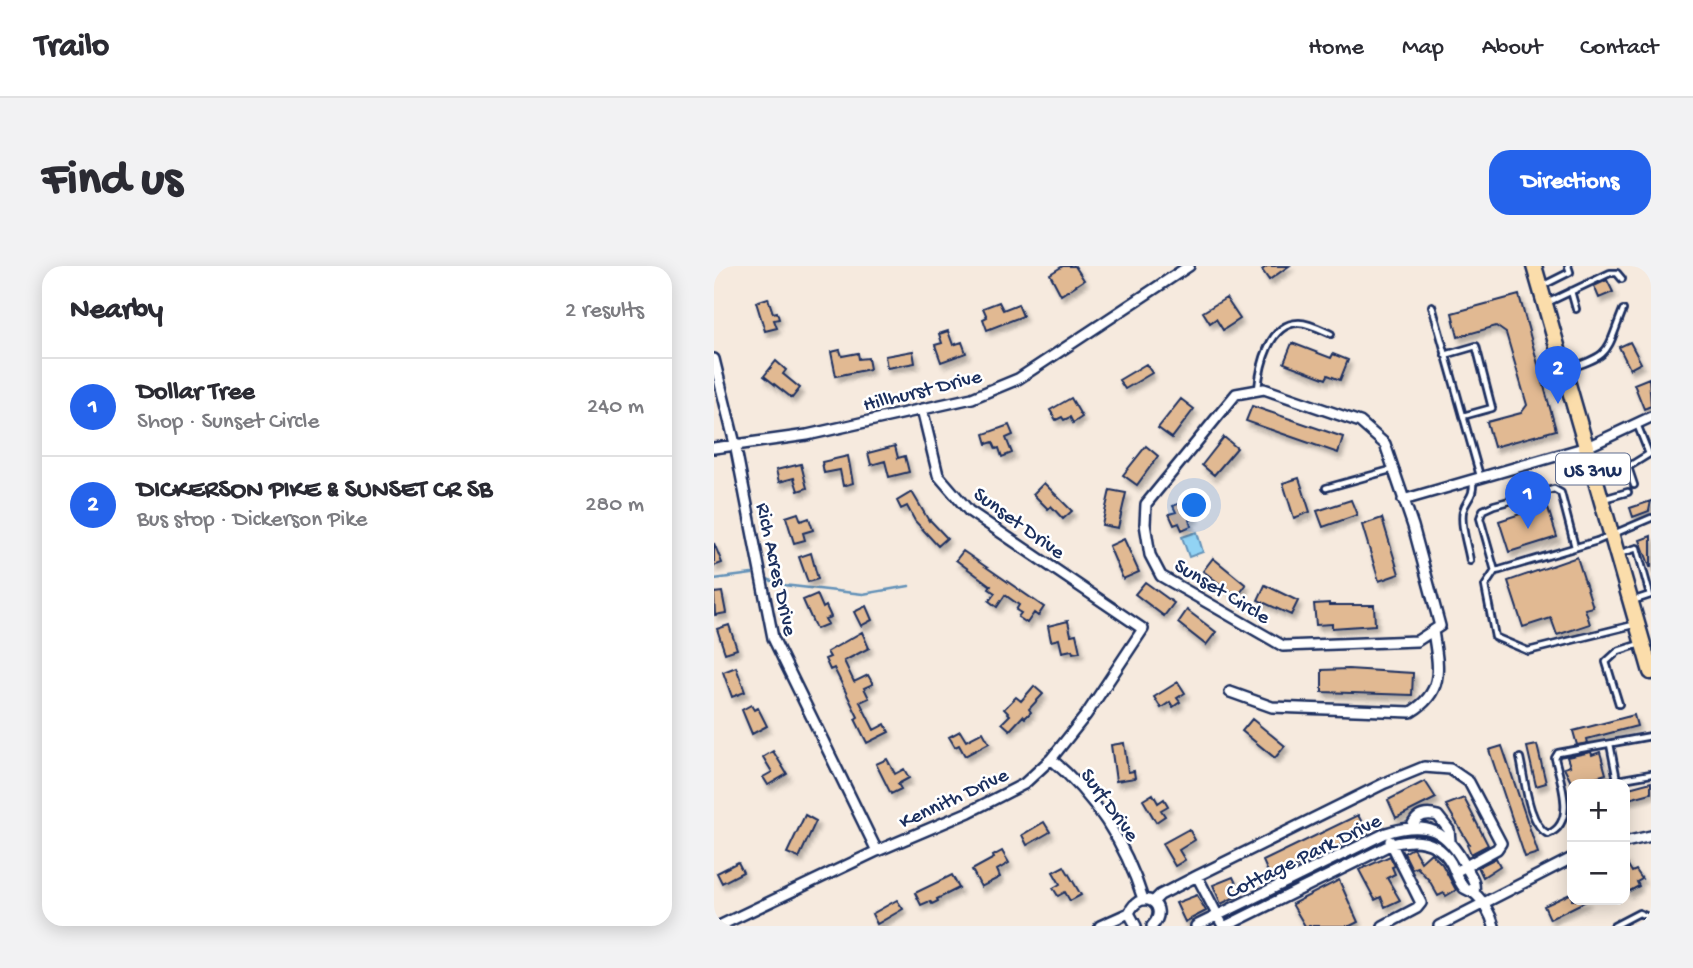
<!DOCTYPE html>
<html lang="en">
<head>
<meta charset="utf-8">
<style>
  :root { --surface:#fff; --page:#f2f2f3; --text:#2b2b33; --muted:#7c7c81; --line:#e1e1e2; --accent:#2563eb }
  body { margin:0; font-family:"Gochi Hand",sans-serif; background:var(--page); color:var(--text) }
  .controls { position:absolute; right:21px; bottom:21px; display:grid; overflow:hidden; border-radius:14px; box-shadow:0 4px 18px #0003 }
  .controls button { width:63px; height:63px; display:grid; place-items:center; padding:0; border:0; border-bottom:2px solid var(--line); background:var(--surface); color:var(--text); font:35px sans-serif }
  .you { position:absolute; left:481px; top:240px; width:24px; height:24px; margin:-18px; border:5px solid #fff; border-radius:50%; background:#1a73e8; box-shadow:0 0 0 10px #1a73e833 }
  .badge { display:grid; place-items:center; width:46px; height:46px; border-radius:50%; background:var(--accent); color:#fff; font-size:23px; font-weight:700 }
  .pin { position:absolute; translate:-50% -58px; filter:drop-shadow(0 2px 4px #0008) }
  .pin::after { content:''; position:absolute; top:37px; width:24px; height:21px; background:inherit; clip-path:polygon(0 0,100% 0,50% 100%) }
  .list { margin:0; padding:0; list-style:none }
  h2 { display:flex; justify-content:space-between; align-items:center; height:91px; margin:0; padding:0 28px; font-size:30px }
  h2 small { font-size:23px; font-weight:400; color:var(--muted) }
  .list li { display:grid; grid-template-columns:46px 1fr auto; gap:21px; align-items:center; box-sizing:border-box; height:98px; padding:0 28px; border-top:2px solid var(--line) }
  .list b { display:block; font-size:26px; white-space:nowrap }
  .list p { margin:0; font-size:23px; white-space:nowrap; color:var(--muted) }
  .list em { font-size:23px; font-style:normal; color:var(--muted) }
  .map { position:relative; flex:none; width:937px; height:660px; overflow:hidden; border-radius:21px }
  header { display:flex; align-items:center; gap:42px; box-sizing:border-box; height:98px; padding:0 35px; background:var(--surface); border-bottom:2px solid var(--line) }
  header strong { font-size:33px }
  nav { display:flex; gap:38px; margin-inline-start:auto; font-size:24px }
  .intro { display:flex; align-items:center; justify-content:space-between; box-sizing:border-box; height:168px; padding:0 42px }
  h1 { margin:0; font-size:49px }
  .button { padding:18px 32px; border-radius:21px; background:var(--accent); color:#fff; font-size:24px; font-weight:700 }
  main { display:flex; gap:42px; padding:0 42px }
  aside { flex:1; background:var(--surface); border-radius:21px; box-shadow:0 4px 18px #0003 }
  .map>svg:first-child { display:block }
</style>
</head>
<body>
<header>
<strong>Trailo</strong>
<nav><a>Home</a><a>Map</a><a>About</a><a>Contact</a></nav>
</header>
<div class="intro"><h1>Find us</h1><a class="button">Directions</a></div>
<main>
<aside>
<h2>Nearby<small>2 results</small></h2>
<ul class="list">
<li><span class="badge">1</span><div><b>Dollar Tree</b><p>Shop · Sunset Circle</p></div><em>240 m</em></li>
<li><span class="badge">2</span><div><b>DICKERSON PIKE &amp; SUNSET CR SB</b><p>Bus stop · Dickerson Pike</p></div><em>280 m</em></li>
</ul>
</aside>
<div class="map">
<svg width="937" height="660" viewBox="0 0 937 660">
  <defs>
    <filter id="shadow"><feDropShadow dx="3" dy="5" stdDeviation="2" flood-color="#0004"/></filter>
  </defs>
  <rect width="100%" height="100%" fill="#f6eade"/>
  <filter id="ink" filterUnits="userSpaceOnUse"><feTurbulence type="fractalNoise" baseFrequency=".0143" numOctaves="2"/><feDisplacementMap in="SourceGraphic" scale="14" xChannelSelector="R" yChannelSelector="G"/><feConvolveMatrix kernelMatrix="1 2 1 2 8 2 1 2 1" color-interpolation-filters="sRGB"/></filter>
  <g filter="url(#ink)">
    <!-- water -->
    <path fill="#92d3f4" stroke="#6291b8" stroke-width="2" d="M483,266l6,20 -14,5 -7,-20z"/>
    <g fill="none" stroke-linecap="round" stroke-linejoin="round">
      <!-- stream -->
      <path stroke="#6291b8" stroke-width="2.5" d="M0,313l38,-5
        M53,313l16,6 80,9 46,-8"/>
    </g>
    <!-- building -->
    <path fill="#e1b992" stroke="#1b2f5e" stroke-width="2" filter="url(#shadow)" d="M349,0h12l9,14 -23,15 -11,-21z
      M553,0h22l-20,14 -7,-10z
      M893,14l6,12 -14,6 -5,-12z
      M805,29l37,135 -62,17 -7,-25 34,-9 6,-8 -21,-72 -10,-7 -38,11 -6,-24z
      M54,32l5,15 4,-1 2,7 -5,1 3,8 -12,3 -9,-29z
      M512,32l14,21 -17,11 -7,-11 -6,4 -7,-11z
      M285,36l4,8 15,-6 5,12 -36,14 -4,-11 4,-2 -4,-9z
      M234,65l5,14 9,-3 4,11 -25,9 -6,-17 7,-2 -3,-9z
      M916,76l11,21 -11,6 -11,-22z
      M578,77l39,15 2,-4 15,6 -8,20 -12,-5 -2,4 -42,-16z
      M126,84l2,6 16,-3 1,6 9,-1 2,11 -34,7 -5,-24z
      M199,85l2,12 -28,5 -2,-12z
      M62,95l10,9 -3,4 17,14 -8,10 -28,-22z
      M432,98l6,9 -27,16 -6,-9z
      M935,112l2,28 -7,3 -10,-25z
      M357,132l11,19 -9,6 -3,-6 -6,3 -2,-3 -6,3 -6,-10z
      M467,133l13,10 -22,29 -14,-10z
      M538,140l91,31 -5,16 -92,-32z
      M295,159l4,10 -7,3 6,15 -10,4 -3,-9 -3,1 -3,-7 -6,2 -3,-10z
      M510,171l13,11 -23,27 -12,-10z
      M181,180l3,12 7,-2 4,16 -20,5 -4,-16 -14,4 -3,-12z
      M432,180l12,10 -21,29 -14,-10z
      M134,190l5,27 -10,3 -3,-16 -16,3 -2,-11z
      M87,198l6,24 -9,3 -4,-13 -15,4 -3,-12z
      M585,212l11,34 -16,6 -11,-35z
      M330,217l28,28 -9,8 -12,-13 -3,3 -15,-15z
      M396,224l16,3 -8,35 -16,-3z
      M198,226l17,29 1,-1 17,18 -9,8 -23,-25 -8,-15 -6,3 -4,-8z
      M637,234l6,15 -34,12 -6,-16z
      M937,235l-2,10 -16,6 -3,-9z
      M468,236l3,6 5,-2 5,11 -6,3 2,6 -9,4 -3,-7 -5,2 -5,-11 7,-2 -3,-6z
      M833,239l10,32 -48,15 -10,-31z
      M84,247l3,8 8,-3 4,12 -10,3 2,7 -11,3 -8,-26z
      M668,252l17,56 -20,7 -17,-56z
      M937,270v31h-1l-10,-27z
      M410,273l15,33 -16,7 -14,-33z
      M0,277l8,20 -8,3z
      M249,285l81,56 -6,9 -4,-3 -7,10 -9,-6 3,-4 -5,-3 3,-5 -14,-10 -8,12 -8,-6 6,-8 -6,-4 2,-3 -35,-26z
      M97,287l7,26 -10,3 -9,-25z
      M863,291l16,50 -8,2 5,15 -33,11 -6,-17 -28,9 -15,-46z
      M499,292l33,27 -9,12 -34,-26z
      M431,316l29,21 -10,13 -29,-22z
      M551,319l33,16 -7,14 -33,-15z
      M8,326l4,21 -11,2 -1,-22z
      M103,328l6,14 3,-2 5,11 -6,2 3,5 -12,5 -13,-29z
      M615,337v2h45l1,20 -43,3v-4l-16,1 -2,-21z
      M152,340l6,14 -11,6 -7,-14z
      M473,344l29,22 -10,13 -28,-22z
      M354,355l3,14 5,-1 4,18 -7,1 -1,-3 -10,2 -3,-13 -8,2 -3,-15z
      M15,359l8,24 -12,4 -8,-24z
      M148,366l7,16 -25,13 10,21 14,-7 5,9 -9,4 5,10 -9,4 14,28 11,-6 4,8 -22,11 -12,-24 3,-2 -24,-49 -4,2 -5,-11 5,-2 -3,-5z
      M22,401l9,25 -13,5 -9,-25z
      M634,403l65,4 -1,22 -90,-3v-22z
      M464,416l7,11 -8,5 3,4 -7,5 -3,-5 -9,6 -7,-11z
      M320,420l9,8 -14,15 2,3 -6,6 -2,-2 -13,14 -8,-7 8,-8 -6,-6 12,-12 5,4z
      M37,439l3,5 4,-2 9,18 -15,8 -10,-24z
      M920,449l3,11 -50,13 1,4 -11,2 -4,-14z
      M538,453l33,27 -10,12 -33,-27z
      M246,465l6,10 17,-9 6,11 -24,13 -6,-11 -4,2 -6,-10z
      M410,477l4,29 6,-1 1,7 -19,3 -5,-36z
      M823,479l9,38 -10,3 -9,-39z
      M788,480l36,107 -13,4 -36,-107z
      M59,485l14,23 -19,11 -5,-8 9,-5 -9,-15z
      M877,486l1,3 8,-3 6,22 -34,10 -8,-16 6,-2 -3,-9z
      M173,493l8,15 9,-5 5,9 -11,6 3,5 -10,5 -15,-30z
      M711,515l11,17 -40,20 -8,-18z
      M937,516v11l-26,7v-11z
      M439,528l5,9 6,-4 4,7 -7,4 4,6 -9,6 -13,-22z
      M750,532l24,47 -17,9 -4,-9 2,-1 -23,-39z
      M91,549l11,6 -17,37 -12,-5z
      M644,549l9,17 -96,47 -8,-18z
      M330,556l6,10 -23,13 -5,-10z
      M475,563l6,11 -16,10 6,10 -10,6 -13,-22z
      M699,582l8,14 10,-9 11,11 14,26 -10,6 -2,-3 -6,3 -9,-16 -12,-13 -5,2 -8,-16z
      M288,585l7,12 -12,7 3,7 -19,10 -9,-17 22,-12 -1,-2z
      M676,590l5,10 -3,1 3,7 -8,4 13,22 -15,7 -4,-10 -6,3 -16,-30z
      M782,592l4,8 -17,11 -5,-10z
      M911,594l7,12 4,-2 6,9 -5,3 2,4 -11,6 -3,-6z
      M24,596l5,10 -21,11 -5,-10z
      M350,600l17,29 -11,6 -5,-9 -7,4 -5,-8 7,-4 -7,-12z
      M238,609l7,13 -22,11 1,2 -6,3 -2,-3 -9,4 -6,-12z
      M519,611l8,17 -20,10 -8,-19z
      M625,614l19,42 -8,4h-45l-13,-22z
      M858,627v7h16l-38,19 -6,-13z
      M483,629l9,16 -21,11 -9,-19z
      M183,634l6,9 -26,15 -5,-10z"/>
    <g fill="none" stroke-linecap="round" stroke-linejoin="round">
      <defs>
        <path id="service" d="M830,19l26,-13 -2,-6
          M857,25l5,18
          M835,36l61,-29h7l5,6
          M718,40l48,170
          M731,89l31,-9 16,62 -29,8
          M851,104c48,-16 40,-16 58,-60
          M544,123c2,-23 11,-66 41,-66 10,0 23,7 32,11
          M920,219l-6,-18 21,-13 -12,-30
          M612,222l68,-19
          M889,233l25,-7
          M861,281l-14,-54 -7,-4 -60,16 -11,5 -3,8 15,53 5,-1 97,-29 54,-23
          M904,288l19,-6 13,47
          M756,295c-2,-14 -10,-35 -7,-50 4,-14 11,-12 10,-31
          M781,305l-10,15 10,51 33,14 105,-26
          M918,335l18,-6
          M905,438l-13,-42 12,-11 22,-7
          M896,478l7,36
          M806,492c5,21 8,66 28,76 29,-11 12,-54 7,-76l3,-5 93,-17
          M881,518l56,-10
          M900,660l25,-13 7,3 4,10"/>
        <path id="minor" d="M0,93l21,85 38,194 104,213
          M550,123l96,33 25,22 28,82 27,100 -23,15 -134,5 -122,-70 -11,-21 -5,-31 1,-20 90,-110z
          M0,182l93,-13 165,-37 46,-19 171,-113
          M689,234l184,-53 64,-30
          M516,426l42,15 139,5c35,-21 27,-47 22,-81
          M337,493c44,37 75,86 92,140
          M698,560c5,-12 15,-13 26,-10l11,14 1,11
          M911,576l26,-6
          M483,610l26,50
          M439,636l7,-7 37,-19 188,-93 39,-16 26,2 19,13 32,61 -4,6 -42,23
          M5,660l158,-75 92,-39 55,-28 27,-25 35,-44 57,-86 -174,-118 -31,-36 -16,-66
          M386,660l29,-13
          M422,660l-7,-13c13,-28 42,-6 23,13
          M482,660l190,-93c41,-13 61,-3 80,34 5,9 10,15 8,26
          M512,660l166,-82c23,-6 46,-4 59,19 4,8 7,18 13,25 3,2 7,3 10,5 9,7 17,22 20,33
          M669,660l34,-18 4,-5 -31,-62
          M725,660l133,-68"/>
        <path id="primary" d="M820,0l117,406"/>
      </defs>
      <!-- service casing -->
      <use href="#service" stroke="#1b2f5e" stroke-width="10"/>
      <!-- minor casing -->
      <use href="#minor" stroke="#1b2f5e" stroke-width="14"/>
      <!-- primary casing -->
      <use href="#primary" stroke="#1b2f5e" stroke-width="19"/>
      <!-- service -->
      <use href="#service" stroke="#fff" stroke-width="4.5"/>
      <!-- minor -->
      <use href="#minor" stroke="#fff" stroke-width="9"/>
      <!-- primary -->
      <use href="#primary" stroke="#fbddab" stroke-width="14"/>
    </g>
  </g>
  <g text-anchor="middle" stroke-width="5" stroke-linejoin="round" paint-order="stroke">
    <!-- shield labels -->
    <rect fill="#fff" stroke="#5f6d8e" stroke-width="2" x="842" y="187.5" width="74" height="31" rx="5"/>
    <g font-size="19" font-weight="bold" fill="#1b2f5e">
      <text x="879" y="210">US 31W</text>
    </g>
    <!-- street labels -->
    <g font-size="21" fill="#1b2f5e" stroke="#fff">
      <text transform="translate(208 123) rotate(-14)" y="7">Hillhurst Drive</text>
      <text transform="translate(306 256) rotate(36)" y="7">Sunset Drive</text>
      <text transform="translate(64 303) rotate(78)" y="7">Rich Acres Drive</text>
      <text transform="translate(509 324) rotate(31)" y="7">Sunset Circle</text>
      <text transform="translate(239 531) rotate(-25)" y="7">Kennith Drive</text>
      <text transform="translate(397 538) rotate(54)" y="7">Surf Drive</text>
      <text transform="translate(589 589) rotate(-26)" y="7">Cottage Park Drive</text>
    </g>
  </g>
</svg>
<div class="controls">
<button>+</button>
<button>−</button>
</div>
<div class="you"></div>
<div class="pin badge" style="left:814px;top:263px">1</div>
<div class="pin badge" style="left:844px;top:138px">2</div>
</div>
</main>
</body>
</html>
